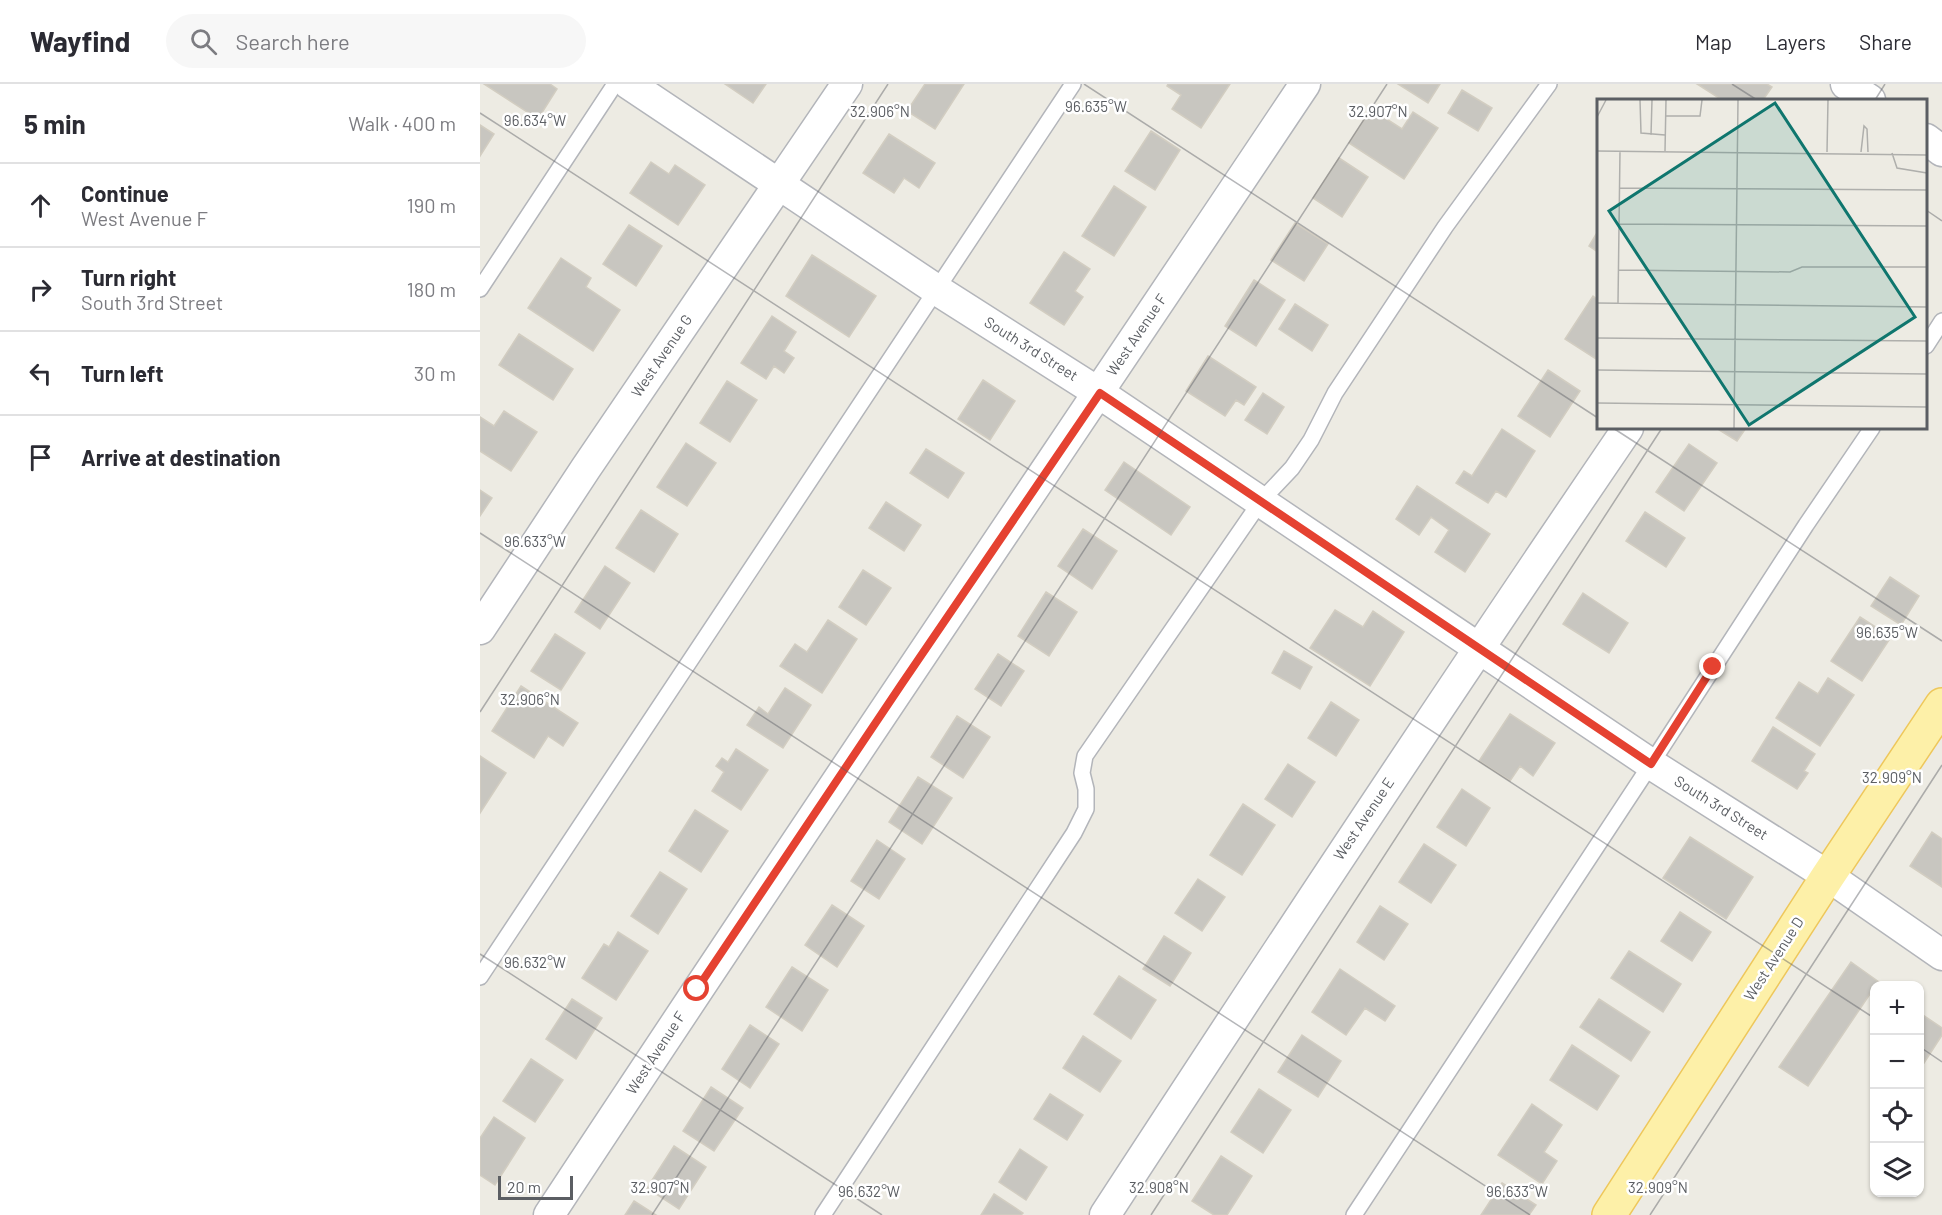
<!DOCTYPE html>
<html lang="en">
<head>
<meta charset="utf-8">
<style>
  :root { --surface:#fff; --page:#f7f7f7; --text:#2b2b33; --muted:#7c7c81; --line:#e1e1e2 }
  body { margin:0; font-family:Barlow,sans-serif; background:var(--page); color:var(--text) }
  .controls { position:absolute; right:18px; bottom:18px; display:grid; overflow:hidden; border-radius:12px; box-shadow:0 2px 4px #0004 }
  .controls button { width:54px; height:54px; display:grid; place-items:center; padding:0; border:0; border-bottom:2px solid var(--line); background:var(--surface); color:var(--text); font:30px sans-serif }
  .scale { position:absolute; left:18px; bottom:15px; width:75px; box-sizing:border-box; padding-left:6px; border:3px solid #5b5e63; border-top:0; font-size:16px; line-height:21px; white-space:nowrap; color:#5b5e63; -webkit-text-stroke:4px #fff; paint-order:stroke }
  .stop { position:absolute; width:18px; height:18px; margin:-14px; border:4px solid #e54231; border-radius:50%; background:#fff }
  .stop.end { background:#e54231; border-color:#fff; box-shadow:0 2px 6px #0008 }
  .list { margin:0; padding:0; list-style:none }
  h2 { display:flex; justify-content:space-between; align-items:center; height:78px; margin:0; padding:0 24px; font-size:26px }
  h2 small { font-size:20px; font-weight:400; color:var(--muted) }
  .list li { display:grid; grid-template-columns:39px 1fr auto; gap:18px; align-items:center; box-sizing:border-box; height:84px; padding:0 24px; border-top:2px solid var(--line) }
  .list b { display:block; font-size:22px; white-space:nowrap }
  .list p { margin:0; font-size:20px; white-space:nowrap; color:var(--muted) }
  .list em { font-size:20px; font-style:normal; color:var(--muted) }
  .icon { flex:none; width:33px; height:33px; fill:none; stroke:currentColor; stroke-width:2; stroke-linecap:round; stroke-linejoin:round }
  .map { position:relative; flex:none; width:1462px; height:1131px; overflow:hidden }
  header { display:flex; align-items:center; gap:36px; box-sizing:border-box; height:84px; padding:0 30px; background:var(--surface); border-bottom:2px solid var(--line) }
  header strong { font-size:28px }
  nav { display:flex; gap:33px; margin-inline-start:auto; font-size:21px }
  .search { width:420px; height:54px; background:var(--page); display:flex; align-items:center; gap:15px; box-sizing:border-box; padding:0 21px; border-radius:33px; color:var(--muted); font-size:22px }
  main { display:flex }
  aside { flex:1; background:var(--surface) }
  .map>svg:first-child { display:block }
</style>
</head>
<body>
<header>
<strong>Wayfind</strong>
<div class="search"><svg class="icon" aria-label="search" viewBox="0 0 24 24"><circle cx="10" cy="10" r="6"/><path d="M15 15l6 6"/></svg>Search here</div>
<nav><a>Map</a><a>Layers</a><a>Share</a></nav>
</header>
<main>
<aside>
<h2>5 min<small>Walk · 400 m</small></h2>
<ul class="list">
<li><svg class="icon" aria-label="ahead" viewBox="0 0 24 24"><path d="M12 20V5M6 11l6-6 6 6"/></svg><div><b>Continue</b><p>West Avenue F</p></div><em>190 m</em></li>
<li><svg class="icon" aria-label="right" viewBox="0 0 24 24"><path d="M7 20v-9h11M14 6l5 5-5 5"/></svg><div><b>Turn right</b><p>South 3rd Street</p></div><em>180 m</em></li>
<li><svg class="icon" aria-label="left" viewBox="0 0 24 24"><path d="M17 20v-9H6M10 6l-5 5 5 5"/></svg><div><b>Turn left</b></div><em>30 m</em></li>
<li><svg class="icon" aria-label="arrive" viewBox="0 0 24 24"><path d="M6 21V4h12l-3 4 3 4H6"/></svg><div><b>Arrive at destination</b></div></li>
</ul>
</aside>
<div class="map">
<svg width="1462" height="1131" viewBox="0 0 1462 1131">
  <rect width="100%" height="100%" fill="#edebe3"/>
  <!-- building -->
  <path fill="#c8c6c0" stroke="#d2cdc1" stroke-width="1.5" d="M4,0h66l7,5 -19,30z
    M245,0h41l-13,19z
    M445,0h39l-29,45 -28,-18z
    M688,0h62l-29,44 -29,-19 9,-14 -14,-9z
    M918,0h42l-12,19z
    M1217,0h70l5,3 -9,13h-41z
    M982,6l30,18 -14,23 -30,-18z
    M891,25l31,20 11,-17 25,16 -34,51 -55,-36z
    M0,41l14,9 -14,22z
    M671,47l29,19 -25,40 -30,-19z
    M409,50l46,29 -16,25 -15,-10 -10,15 -31,-20z
    M859,74l29,19 -26,40 -29,-19z
    M171,78l18,12 6,-9 30,20 -27,40 -48,-32z
    M634,102l32,21 -32,49 -32,-20z
    M815,139l33,21 -24,37 -33,-21z
    M149,141l33,21 -26,40 -33,-22z
    M1118,147v21l-9,-6z
    M584,168l26,17 -15,22 8,6 -19,28 -34,-22z
    M332,171l64,41 -27,41 -63,-41z
    M81,174l30,20 -5,9 34,23 -27,41 -65,-43z
    M774,196l31,20 -29,46 -31,-20z
    M1113,212l5,4v55l-2,4 -31,-20z
    M815,220l33,21 -16,26 -33,-22z
    M292,232l24,16 -12,19 10,7 -10,15 -10,-7 -8,13 -25,-16z
    M39,250l54,35 -20,31 -54,-35z
    M728,272l48,31 -12,18 -8,-5 -11,16 -39,-25z
    M1068,286l32,21 -30,46 -32,-21z
    M503,296l32,21 -25,39 -32,-21z
    M247,297l30,19 -27,42 -30,-19z
    M783,309l21,14 -17,27 -22,-14z
    M24,327l33,21 -26,39 -31,-20v-34l14,9z
    M1236,344h30l-9,13z
    M1022,345l33,22 -29,46 -10,-6 -8,12 -32,-20 8,-12 8,5z
    M206,359l30,20 -29,43 -30,-19z
    M1209,360l28,19 -33,48 -28,-19z
    M446,365l38,24 -16,25 -38,-25z
    M644,378l66,45 -19,28 -66,-45z
    M937,402l73,48 -25,38 -30,-20 14,-22 -18,-13 -12,18 -23,-16z
    M0,406l12,8 -12,18z
    M406,418l35,23 -17,26 -35,-23z
    M161,426l37,24 -24,38 -38,-24z
    M1165,428l40,26 -19,29 -40,-26z
    M603,445l34,22 -25,38 -34,-23z
    M125,482l25,17 -30,46 -25,-17z
    M383,486l28,18 -25,37 -27,-18z
    M1410,493l29,19 -18,29 -30,-19z
    M566,508l31,20 -28,44 -31,-20z
    M1103,509l45,30 -19,30 -46,-29z
    M855,526l28,17 10,-16 31,21 -34,54 -60,-38z
    M1380,533l31,20 -29,44 -31,-20z
    M348,536l29,19 -35,54 -42,-27 15,-22 12,8z
    M75,550l30,19 -24,37 -30,-19z
    M804,567l28,16 -12,22 -28,-16z
    M518,570l26,17 -23,35 -26,-17z
    M1348,594l26,17 -34,51 -44,-28 23,-36 19,12z
    M41,602l57,37 -15,23 -15,-10 -14,22 -42,-27z
    M305,604l26,17 -28,43 -36,-23 12,-18 9,7z
    M851,618l28,18 -23,36 -28,-18z
    M1030,630l45,29 -22,33 -13,-10 -10,15 -31,-20z
    M477,632l33,21 -27,41 -32,-21z
    M1293,643l42,27 -11,17 4,2 -11,16 -45,-28z
    M256,665l32,21 -27,40 -29,-19 12,-19 -8,-6 6,-8 6,4z
    M0,672l26,17 -26,40z
    M808,680l27,18 -23,35 -27,-18z
    M438,693l34,21 -30,46 -33,-22z
    M982,705l28,19 -24,38 -29,-19z
    M763,720l32,21 -33,50 -32,-20z
    M215,726l33,21 -27,41 -32,-21z
    M1452,748l10,7v48l-32,-21z
    M1210,753l63,40 -27,42 -63,-41z
    M397,756l28,19 -26,40 -28,-18z
    M944,760l32,21 -25,38 -32,-21z
    M180,788l27,17 -29,45 -27,-18z
    M718,795l27,18 -23,34 -27,-18z
    M352,821l32,21 -27,41 -32,-22z
    M900,822l28,18 -24,36 -27,-18z
    M1200,828l31,20 -19,29 -31,-20z
    M138,848l30,19 -32,49 -34,-22 22,-34 5,3z
    M684,852l27,17 -21,33 -27,-17z
    M1149,867l52,33 -18,28 -52,-34z
    M1371,878l28,20 -5,4v2l-66,98 -29,-19z
    M312,883l36,23 -26,41 -36,-24z
    M860,885l55,37 -10,15 -20,-13 -19,27 -34,-23z
    M639,892l37,24 -25,39 -37,-25z
    M92,915l30,19 -26,41 -30,-20z
    M1119,915l51,33 -19,29 -51,-34z
    M1440,929l22,15v7l-18,28 -4,-2z
    M270,941l29,19 -29,44 -28,-19z
    M822,951l39,26 -23,36 -40,-25z
    M603,952l38,25 -21,31 -37,-24z
    M1092,961l47,31 -22,34 -47,-30z
    M51,975l32,21 -28,42 -32,-21z
    M231,1003l32,21 -29,43 -31,-20z
    M779,1005l32,21 -28,43 -32,-21z
    M570,1010l33,21 -16,25 -33,-21z
    M1052,1020l30,21 -18,27 13,9 -15,23 -44,-29z
    M14,1033l31,21 -30,47 -15,-10v-37z
    M194,1062l32,21 -27,42 -32,-21z
    M540,1065l27,18 -21,33 -27,-18z
    M741,1072l31,20 -25,39h-13l-22,-14z
    M1022,1099l34,22 -7,10h-48z
    M514,1110l29,19 -2,2h-40z
    M154,1117l22,14h-31z"/>
  <g fill="none" stroke-linecap="round" stroke-linejoin="round">
    <defs>
      <path id="service" d="M0,205l135,-205
        M1446,262l16,-25
        M0,893l593,-893
        M343,1131l251,-382 12,-24v-20l-4,-16 3,-17 176,-255 31,-33 19,-28 24,-47 110,-166 104,-143
        M874,1131l297,-451 155,-239 66,-97"/>
      <path id="minor" d="M149,0l308,206 162,103 552,371 177,112 114,79
        M1366,0l24,16
        M1446,55l16,12
        M0,545l106,-161 261,-384
        M69,1131c249,-379 504,-754 756,-1131
        M625,1131c172,-264 346,-527 523,-787"/>
      <path id="primary" d="M1129,1131l219,-339 114,-171"/>
    </defs>
    <!-- service casing -->
    <use href="#service" stroke="#b3b5ba" stroke-width="18"/>
    <!-- minor casing -->
    <use href="#minor" stroke="#b3b5ba" stroke-width="33"/>
    <!-- primary casing -->
    <use href="#primary" stroke="#eec75b" stroke-width="36"/>
    <!-- service -->
    <use href="#service" stroke="#fff" stroke-width="15"/>
    <!-- minor -->
    <use href="#minor" stroke="#fff" stroke-width="30"/>
    <!-- primary -->
    <use href="#primary" stroke="#fdf0a8" stroke-width="33"/>
  </g>
  <g fill="none" stroke-linecap="round" stroke-linejoin="round">
    <!-- route -->
    <path stroke="#e54231" stroke-width="8" d="M217,905l204,-304 199,-292 551,371 62,-97"/>
  </g>
  <!-- ticks -->
  <path fill="none" stroke="#5b5e63" stroke-width="1.5" stroke-opacity="0.45" d="M604,0l514,334M1252,0l25,16M1395,16l10,-16M0,29l1394,905M1446,126l16,11M1133,344l329,213M0,449l1050,682M0,628l408,-628M0,870l402,261M1440,963l22,15M172,1131l735,-1131M671,1131l511,-787M1170,1131l292,-450"/>
  <g text-anchor="middle" stroke-width="5" stroke-linejoin="round" paint-order="stroke">
    <!-- street labels -->
    <g font-size="15" fill="#5b5e63" stroke="#fff">
      <text transform="translate(657 251) rotate(-56)" y="5">West Avenue F</text>
      <text transform="translate(551 265) rotate(32)" y="5">South 3rd Street</text>
      <text transform="translate(182 272) rotate(-56)" y="5">West Avenue G</text>
      <text transform="translate(1241 724) rotate(32)" y="5">South 3rd Street</text>
      <text transform="translate(884 735) rotate(-56)" y="5">West Avenue E</text>
      <text transform="translate(1294 875) rotate(-57)" y="5">West Avenue D</text>
      <text transform="translate(176 969) rotate(-57)" y="5">West Avenue F</text>
    </g>
  </g>
  <!-- overview -->
  <g transform="translate(1117 15)">
    <rect width="330" height="330" fill="#edebe3"/>
    <path fill="none" stroke="#afafac" stroke-width="1.5" d="M43,1l1,33 24,2M69,17h34l2,-16M0,18l9,-17M54,36l1,-35M0,52l330,4M68,52l1,-51M230,53l1,-52M264,53l3,-26 3,3 1,23M295,54l5,15 30,5M23,89l307,2M22,125l308,2M21,171l172,2 12,-5h125M0,204l330,4M21,204l2,-152M0,239l330,3M0,271l330,4M0,304l330,4M137,329l4,-328"/>
    <path fill="#0f766e" fill-opacity="0.15" stroke="#0f766e" stroke-width="3" d="M178,4l140,214 -166,108 -140,-214z"/>
    <rect width="330" height="330" fill="none" stroke="#5b5e63" stroke-width="3"/>
  </g>
  <g font-size="15" text-anchor="middle" fill="#5b5e63" stroke="#fff" stroke-width="5" stroke-linejoin="round" paint-order="stroke">
    <text x="616" y="28">96.635°W</text>
    <text x="898" y="33">32.907°N</text>
    <text x="400" y="33">32.906°N</text>
    <text x="55" y="42">96.634°W</text>
    <text x="55" y="463">96.633°W</text>
    <text x="1407" y="554">96.635°W</text>
    <text x="50" y="621">32.906°N</text>
    <text x="1412" y="699">32.909°N</text>
    <text x="55" y="884">96.632°W</text>
    <text x="180" y="1109">32.907°N</text>
    <text x="679" y="1109">32.908°N</text>
    <text x="1178" y="1109">32.909°N</text>
    <text x="389" y="1113">96.632°W</text>
    <text x="1037" y="1113">96.633°W</text>
  </g>
</svg>
<div class="controls">
<button>+</button>
<button>−</button>
<button><svg class="icon" aria-label="locate" viewBox="0 0 24 24"><circle cx="12" cy="12" r="6"/><path d="M12 2v4M12 18v4M2 12h4M18 12h4"/></svg></button>
<button><svg class="icon" aria-label="layers" viewBox="0 0 24 24"><path d="M12 4l9 5-9 5-9-5zM3 14l9 5 9-5"/></svg></button>
</div>
<div class="scale">20 m</div>
<div class="stop" style="left:217px;top:905px"></div>
<div class="stop end" style="left:1233px;top:583px"></div>
</div>
</main>
</body>
</html>
